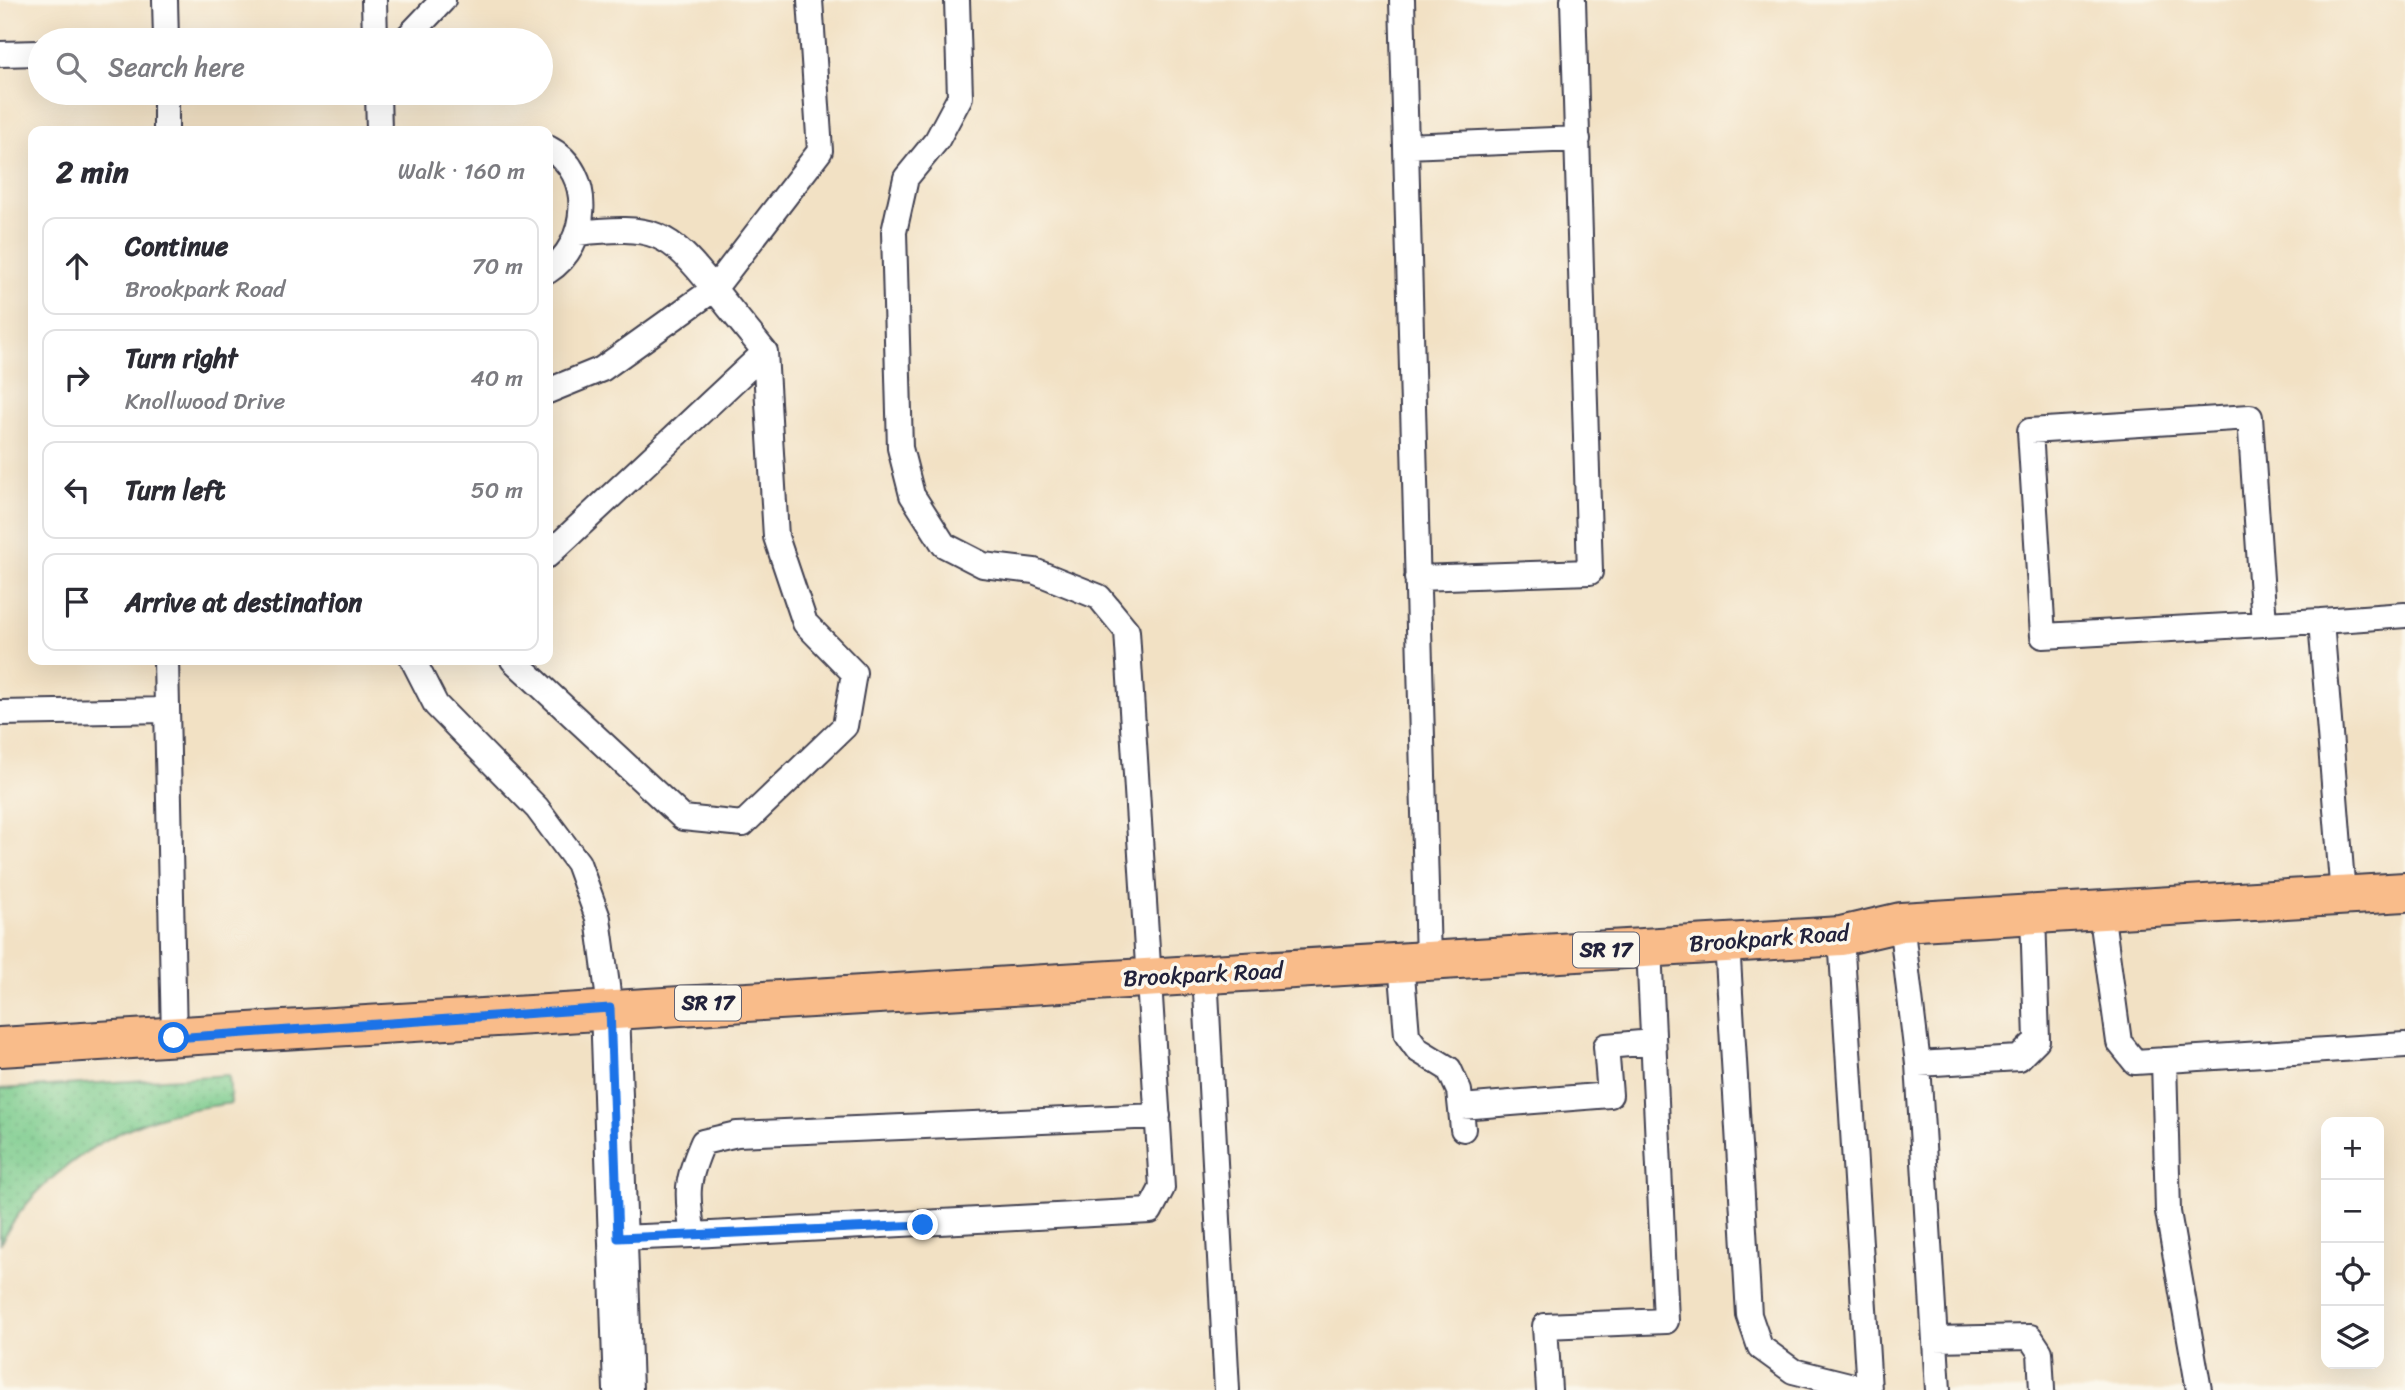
<!DOCTYPE html>
<html lang="en">
<head>
<meta charset="utf-8">
<style>
  :root { --surface:#fff; --page:#f2f2f3; --text:#2b2b33; --muted:#7c7c81; --line:#e1e1e2 }
  body { margin:0; font-family:Sriracha,sans-serif; background:var(--page); color:var(--text) }
  .controls { position:absolute; right:21px; bottom:21px; display:grid; overflow:hidden; border-radius:14px; box-shadow:0 7px 28px #0002 }
  .controls button { width:63px; height:63px; display:grid; place-items:center; padding:0; border:0; border-bottom:2px solid var(--line); background:var(--surface); color:var(--text); font:35px sans-serif }
  .stop { position:absolute; width:21px; height:21px; margin:-16px; border:5px solid #1a73e8; border-radius:50%; background:#fff }
  .stop.end { background:#1a73e8; border-color:#fff; box-shadow:0 2px 7px #0008 }
  .list { margin:0; padding:0; list-style:none }
  h2 { display:flex; justify-content:space-between; align-items:center; height:91px; margin:0; padding:0 28px; font-size:30px }
  h2 small { font-size:23px; font-weight:400; color:var(--muted) }
  .list li { display:grid; grid-template-columns:46px 1fr auto; gap:21px; align-items:center; box-sizing:border-box; height:98px; margin:0 14px 14px; padding:0 14px; border:2px solid var(--line); border-radius:14px }
  .list b { display:block; font-size:26px; white-space:nowrap }
  .list p { margin:0; font-size:23px; white-space:nowrap; color:var(--muted) }
  .list em { font-size:23px; font-style:normal; color:var(--muted) }
  .icon { flex:none; width:38px; height:38px; fill:none; stroke:currentColor; stroke-width:2; stroke-linecap:round; stroke-linejoin:round }
  .map { position:relative; flex:none; width:2405px; height:1390px; overflow:hidden }
  .search { position:absolute; background:var(--surface); box-shadow:0 7px 28px #0002; left:28px; top:28px; width:525px; height:77px; display:flex; align-items:center; gap:18px; box-sizing:border-box; padding:0 24px; border-radius:38px; color:var(--muted); font-size:26px }
  .panel { position:absolute; background:var(--surface); box-shadow:0 7px 28px #0002; left:28px; top:126px; width:525px; height:539px; border-radius:14px }
  .map>svg:first-child { display:block }
</style>
</head>
<body>
<div class="map">
<svg width="2405" height="1390" viewBox="0 0 2405 1390">
  <defs>
    <pattern id="grass-dots" width="8" height="8" patternUnits="userSpaceOnUse" patternTransform="scale(1.75)"><rect width="8" height="8" fill="#7acb8c"/><path d="M2 2h.1M6 6h.1" fill="none" stroke="#69ae7a" stroke-width="1.8" stroke-linecap="round"/></pattern>
  </defs>
  <rect width="100%" height="100%" fill="#fbf7ec"/>
  <filter id="ink" filterUnits="userSpaceOnUse"><feTurbulence type="fractalNoise" baseFrequency=".0143" numOctaves="2"/><feDisplacementMap in="SourceGraphic" scale="14" xChannelSelector="R" yChannelSelector="G"/><feConvolveMatrix kernelMatrix="1 2 1 2 8 2 1 2 1" color-interpolation-filters="sRGB"/></filter>
  <filter id="wash" filterUnits="userSpaceOnUse"><feTurbulence type="fractalNoise" baseFrequency=".00686" numOctaves="4" result="noise"/><feDisplacementMap in="SourceGraphic" scale="28" xChannelSelector="R" yChannelSelector="G"/><feGaussianBlur stdDeviation="1.57" result="paint"/><feColorMatrix in="noise" values="0 0 0 0 0 0 0 0 0 0 0 0 0 0 0 0 0 1.4 0 .05"/><feComposite in="paint" operator="in"/></filter>
  <g filter="url(#wash)">
    <rect width="100%" height="100%" fill="#f2e1c4"/>
    <!-- grass -->
    <path fill="url(#grass-dots)" stroke="#4e7664" stroke-width="2" d="M229,1075l2,28c-23,4 -47,6 -69,13 -63,19 -132,68 -162,128v-155z"/>
  </g>
  <g filter="url(#ink)">
    <g fill="none" stroke-linecap="round" stroke-linejoin="round">
      <defs>
        <path id="lane" d="M165,0l1,40
          M374,0l1,40
          M957,0l3,97 -23,43 -31,38 -12,54 6,216 12,47 32,50 39,20 51,6 65,26 28,34 35,557 -12,23 -457,24c-7,-42 -7,-54 10,-93l34,-8 421,-18
          M1402,0l26,960
          M405,40l38,-40
          M0,54l40,-1
          M166,93v38
          M378,93l1,38
          M1406,146l172,-7
          M548,148c48,24 41,97 0,123
          M548,391l54,-22 112,-80c-46,-59 -61,-64 -136,-56
          M548,555l217,-203
          M1417,578l173,-6 -17,-572
          M2264,624l-14,-207 -220,14 13,205 278,-15
          M166,660l8,378
          M413,660l23,45 101,103 41,55 20,55 12,90
          M513,660l170,158 60,6 102,-98 9,-53 -49,-50 -29,-86 -11,-185 -51,-63 106,-138 -10,-151
          M0,713l167,-3
          M2343,896l-22,-275 84,-6
          M2101,910l18,132 16,20 270,-17
          M1901,922l17,142 20,326
          M1841,936l28,454
          M1727,942l22,373 11,32 33,24 76,19
          M1401,962l6,73 11,15 31,19 10,22 4,38
          M1205,973l22,417
          M2164,1060l4,152 31,178
          M1918,1064l101,-6 18,-18 -4,-126
          M1461,1107l149,-12 -4,-49 47,-4
          M618,1238l75,-3
          M1935,1339l95,-2 10,15 2,38
          M1549,1390l-4,-64 121,-5 -17,-374"/>
        <path id="street" d="M610,1008l13,382"/>
        <path id="primary" d="M0,1047l1841,-111 60,-14 504,-30"/>
      </defs>
      <!-- lane casing -->
      <use href="#lane" stroke="#413f50" stroke-width="28"/>
      <!-- street casing -->
      <use href="#street" stroke="#413f50" stroke-width="42"/>
      <!-- primary casing -->
      <use href="#primary" stroke="#413f50" stroke-width="42"/>
      <!-- lane -->
      <use href="#lane" stroke="#fff" stroke-width="24"/>
      <!-- street -->
      <use href="#street" stroke="#fff" stroke-width="38"/>
      <!-- primary -->
      <use href="#primary" stroke="#f9bc8a" stroke-width="38"/>
    </g>
  </g>
  <g fill="none" stroke-linecap="round" stroke-linejoin="round" filter="url(#ink)">
    <!-- route -->
    <path stroke="#1a73e8" stroke-width="9" d="M174,1038l436,-30 8,230 305,-13"/>
  </g>
  <g text-anchor="middle" stroke-width="7" stroke-linejoin="round" paint-order="stroke">
    <!-- shield labels -->
    <g fill="#fbf7ec" stroke="#636270" stroke-width="2">
      <rect x="1573" y="932.5" width="66" height="35" rx="5"/>
      <rect x="675" y="985.5" width="66" height="35" rx="5"/>
    </g>
    <g font-size="21" font-weight="bold" fill="#22223b">
      <text x="1606" y="957">SR 17</text>
      <text x="708" y="1010">SR 17</text>
    </g>
    <!-- street labels -->
    <g font-size="23" fill="#22223b" stroke="#fbf7ec">
      <text transform="translate(1769 938) rotate(-4)" y="8">Brookpark Road</text>
      <text transform="translate(1203 974) rotate(-3)" y="8">Brookpark Road</text>
    </g>
  </g>
</svg>
<div class="controls">
<button>+</button>
<button>−</button>
<button><svg class="icon" aria-label="locate" viewBox="0 0 24 24"><circle cx="12" cy="12" r="6"/><path d="M12 2v4M12 18v4M2 12h4M18 12h4"/></svg></button>
<button><svg class="icon" aria-label="layers" viewBox="0 0 24 24"><path d="M12 4l9 5-9 5-9-5zM3 14l9 5 9-5"/></svg></button>
</div>
<div class="stop" style="left:174px;top:1038px"></div>
<div class="stop end" style="left:923px;top:1225px"></div>
<div class="search"><svg class="icon" aria-label="search" viewBox="0 0 24 24"><circle cx="10" cy="10" r="6"/><path d="M15 15l6 6"/></svg>Search here</div>
<section class="panel">
<h2>2 min<small>Walk · 160 m</small></h2>
<ul class="list">
<li><svg class="icon" aria-label="ahead" viewBox="0 0 24 24"><path d="M12 20V5M6 11l6-6 6 6"/></svg><div><b>Continue</b><p>Brookpark Road</p></div><em>70 m</em></li>
<li><svg class="icon" aria-label="right" viewBox="0 0 24 24"><path d="M7 20v-9h11M14 6l5 5-5 5"/></svg><div><b>Turn right</b><p>Knollwood Drive</p></div><em>40 m</em></li>
<li><svg class="icon" aria-label="left" viewBox="0 0 24 24"><path d="M17 20v-9H6M10 6l-5 5 5 5"/></svg><div><b>Turn left</b></div><em>50 m</em></li>
<li><svg class="icon" aria-label="arrive" viewBox="0 0 24 24"><path d="M6 21V4h12l-3 4 3 4H6"/></svg><div><b>Arrive at destination</b></div></li>
</ul>
</section>
</div>
</body>
</html>
